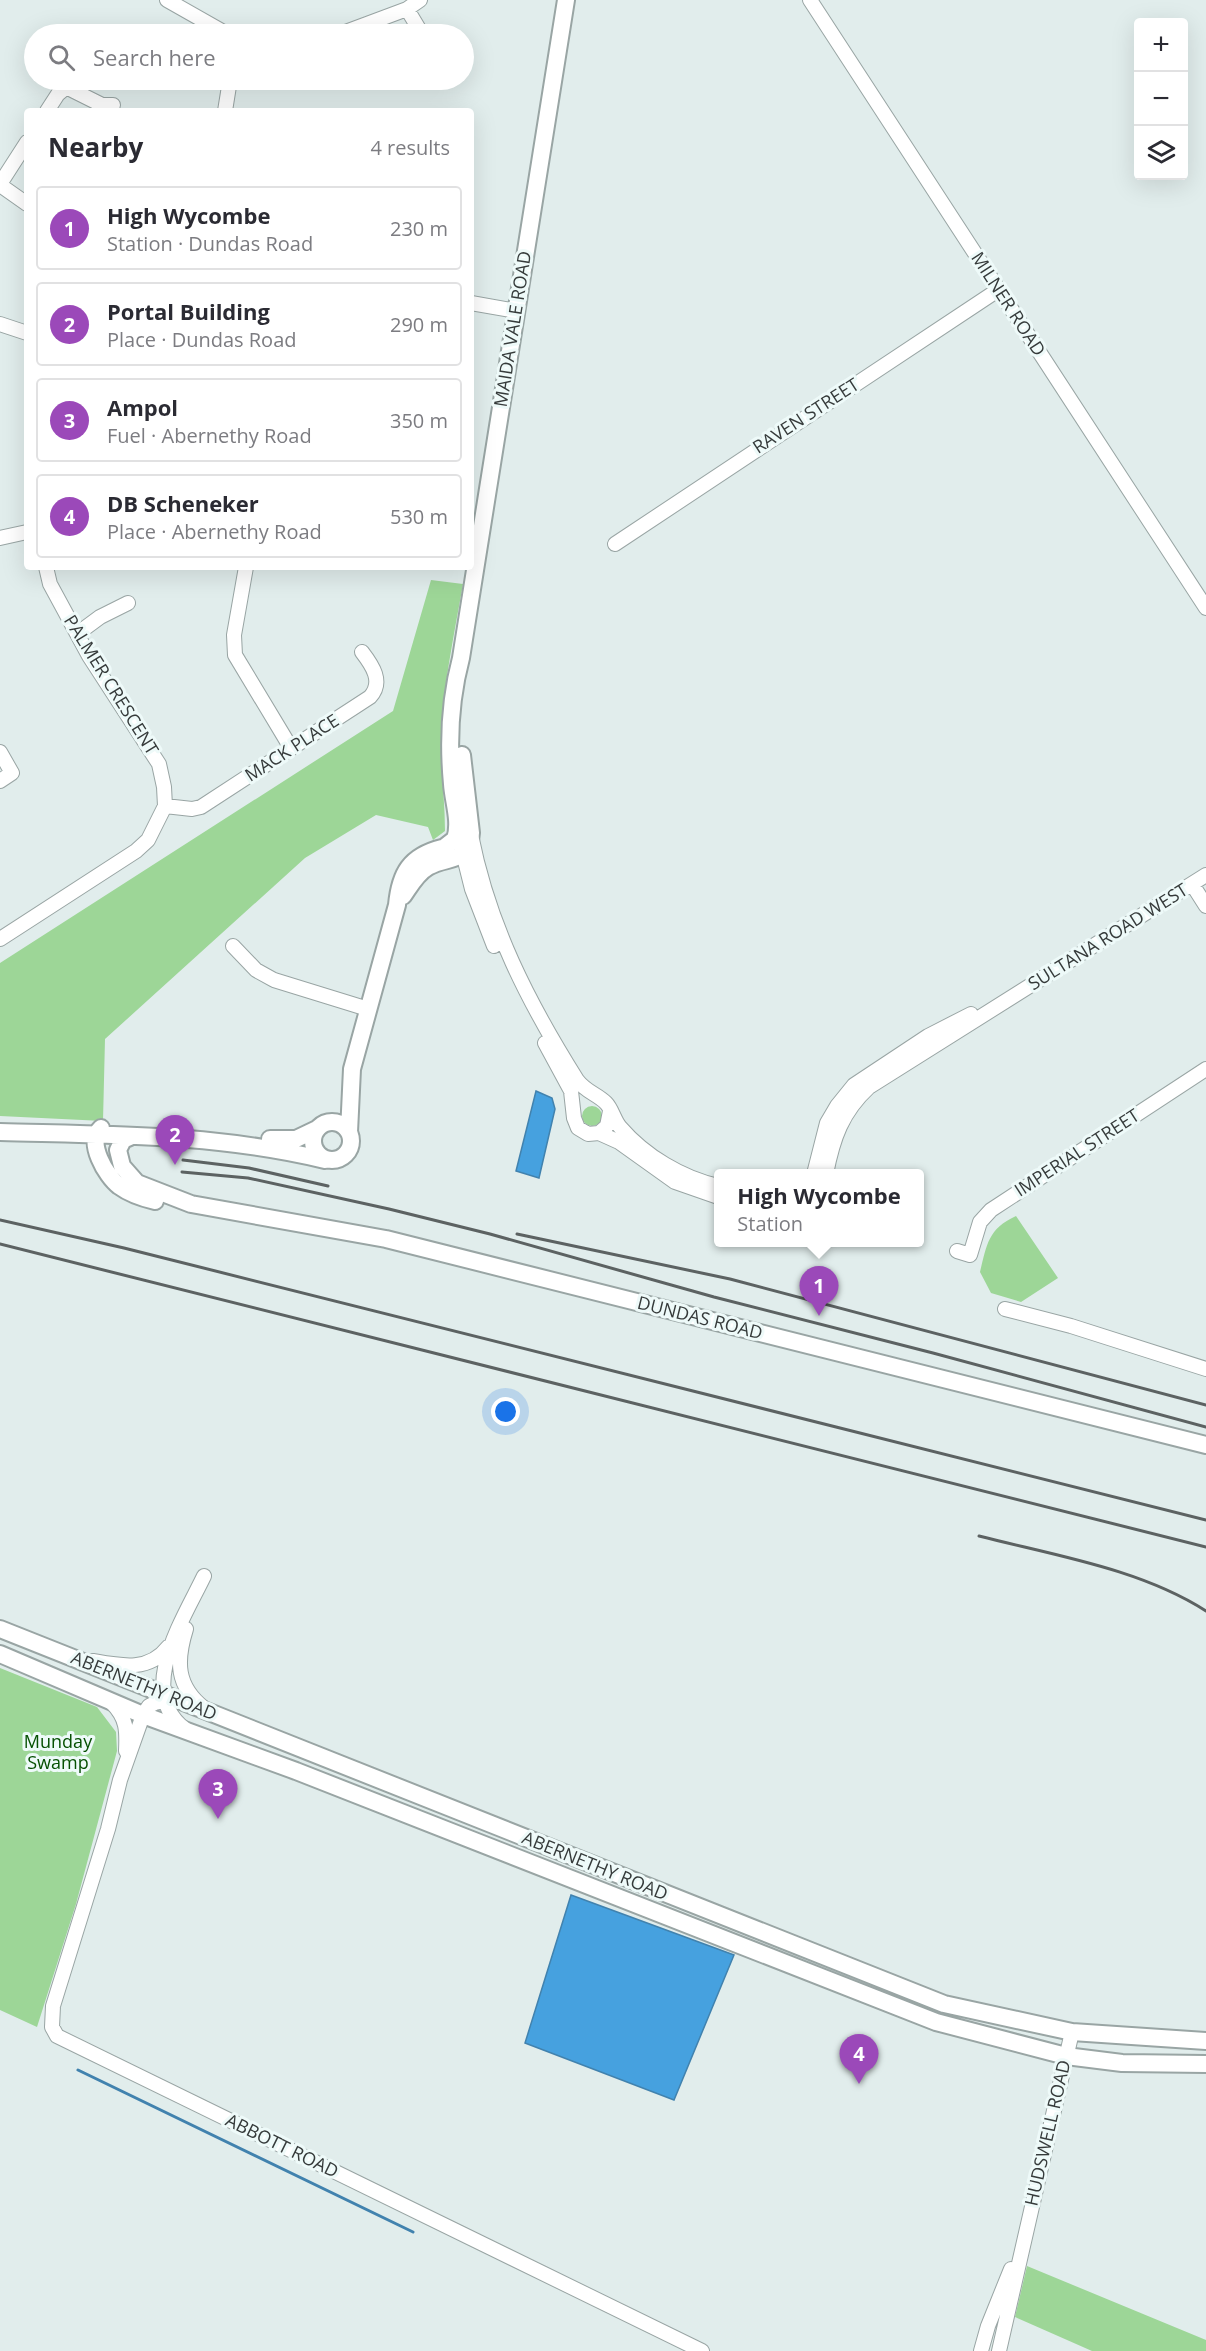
<!DOCTYPE html>
<html lang="en">
<head>
<meta charset="utf-8">
<style>
  :root { --surface:#fff; --page:#f7f7f7; --text:#2b2b33; --muted:#7c7c81; --line:#e1e1e2; --accent:#9b49b9 }
  body { margin:0; font-family:"Open Sans",sans-serif; background:var(--page); color:var(--text) }
  .controls { position:absolute; right:18px; top:18px; display:grid; overflow:hidden; border-radius:6px; box-shadow:0 6px 24px #0002 }
  .controls button { width:54px; height:54px; display:grid; place-items:center; padding:0; border:0; border-bottom:2px solid var(--line); background:var(--surface); color:var(--text); font:30px sans-serif }
  .you { position:absolute; left:506px; top:1412px; width:21px; height:21px; margin:-15px; border:4px solid #fff; border-radius:50%; background:#1a73e8; box-shadow:0 0 0 9px #1a73e833 }
  .badge { display:grid; place-items:center; width:39px; height:39px; border-radius:50%; background:var(--accent); color:#fff; font-size:20px; font-weight:700 }
  .pin { position:absolute; translate:-50% -50px; filter:drop-shadow(0 2px 3px #0008) }
  .pin::after { content:''; position:absolute; top:32px; width:21px; height:18px; background:inherit; clip-path:polygon(0 0,100% 0,50% 100%) }
  .popup { position:absolute; left:714px; top:1169px; width:210px; height:78px; box-sizing:border-box; display:grid; place-content:center; border-radius:6px; background:var(--surface); filter:drop-shadow(0 2px 4px #0005); font-size:20px; white-space:nowrap; color:var(--muted) }
  .popup b { font-size:22px; color:var(--text) }
  .popup::after { content:''; position:absolute; left:50%; top:100%; margin-left:-12px; border:12px solid transparent; border-top-color:var(--surface) }
  .list { margin:0; padding:0; list-style:none }
  h2 { display:flex; justify-content:space-between; align-items:center; height:78px; margin:0; padding:0 24px; font-size:26px }
  h2 small { font-size:20px; font-weight:400; color:var(--muted) }
  .list li { display:grid; grid-template-columns:39px 1fr auto; gap:18px; align-items:center; box-sizing:border-box; height:84px; margin:0 12px 12px; padding:0 12px; border:2px solid var(--line); border-radius:6px }
  .list b { display:block; font-size:22px; white-space:nowrap }
  .list p { margin:0; font-size:20px; white-space:nowrap; color:var(--muted) }
  .list em { font-size:20px; font-style:normal; color:var(--muted) }
  .icon { flex:none; width:33px; height:33px; fill:none; stroke:currentColor; stroke-width:2; stroke-linecap:round; stroke-linejoin:round }
  .map { position:relative; flex:none; width:1206px; height:2351px; overflow:hidden }
  .search { position:absolute; background:var(--surface); box-shadow:0 6px 24px #0002; left:24px; top:24px; width:450px; height:66px; display:flex; align-items:center; gap:15px; box-sizing:border-box; padding:0 21px; border-radius:33px; color:var(--muted); font-size:22px }
  .panel { position:absolute; background:var(--surface); box-shadow:0 6px 24px #0002; left:24px; top:108px; width:450px; height:462px; border-radius:6px }
  .map>svg:first-child { display:block }
</style>
</head>
<body>
<div class="map">
<svg width="1206" height="2351" viewBox="0 0 1206 2351">
  <rect width="100%" height="100%" fill="#e1edec"/>
  <!-- green -->
  <path fill="#9dd697" d="M431,580l32,4c-9,52 -21,106 -22,160 0,29 4,58 4,87l-12,9 -5,-13 -52,-12 -71,43 -200,181 -2,82 -103,-5v-153l393,-252z
    M582 1116a10 10 0 1 1 20 0a10 10 0 1 1-20 0Z
    M1016,1216l42,62 -37,24 -30,-9 -11,-21c7,-28 8,-43 36,-56z
    M0,1668l97,39 19,25 1,19 -41,153 -39,123 -37,-17z
    M1027,2266l179,74v11h-114l-77,-34z"/>
  <!-- water -->
  <path fill="#46a1df" stroke="#4182ae" stroke-width="1.5" d="M536,1091l16,7 3,11 -16,69 -23,-7z
    M571,1895l163,60 -60,145 -149,-57z"/>
  <g fill="none" stroke-linecap="round" stroke-linejoin="round">
    <!-- stream -->
    <path stroke="#4182ae" stroke-width="3" d="M78,2070l335,162"/>
    <defs>
      <path id="minor" d="M167,0l60,34
        M810,0l396,608
        M407,9l15,25
        M340,34l67,-25 13,-9
        M47,111l11,-17 6,-5h6l32,16h11
        M225,111l5,-31
        M0,184l27,-42
        M0,185l27,19
        M471,303l45,8
        M0,324l27,9
        M0,538l27,-6
        M615,544l383,-254
        M246,567l-12,68 1,20 56,93
        M77,634l23,-17 28,-14
        M0,752l12,21 -12,8
        M165,806l27,3 9,-2 169,-110c14,-15 2,-32 -8,-45
        M471,835c18,91 57,167 106,245 9,12 20,14 29,23 6,6 8,17 14,24 25,29 62,51 98,59
        M461,845l11,44 22,57
        M1192,884l14,22
        M0,939l136,-88 12,-11 17,-34 -1,-19 -5,-23 -70,-108 -39,-72 -4,-17
        M233,946l23,24 18,10 94,29
        M545,1043l26,48 3,27 4,10 10,6 11,-1 8,-7 3,-15
        M599,1133l20,9 56,40 43,15
        M814,1174l13,-51 10,-17 17,-21 74,-49 43,-22
        M826,1174c7,-36 16,-62 43,-87l337,-212
        M957,1251l13,4 10,-33 11,-12 215,-141
        M1005,1309l66,17 135,43
        M186,1629c-10,32 -10,57 18,79
        M93,1661c28,5 56,11 75,-14
        M176,1700h-8l-13,3 -6,3 -6,9 -23,65 -12,49 -55,177 -1,21 5,9 645,315
        M112,1703c15,15 15,28 14,48
        M185,1729c-50,-37 -1,-111 19,-153
        M981,2351l7,-25 23,-57
        M999,2351l73,-319"/>
      <path id="major" d="M446,846l9,-7c6,-17 -2,-38 -3,-55 -4,-43 -2,-85 9,-126l105,-658
        M403,896c7,-10 14,-23 25,-29 20,-12 41,-2 43,-34l-9,-78
        M313 1141a19 19 0 1 1 38 0a19 19 0 1 1-38 0Z
        M101,1128c-15,14 5,48 18,58 11,8 23,12 36,15
        M0,1132c109,3 218,2 325,28
        M349,1132l3,-63 45,-164c3,-32 13,-49 45,-57
        M132,1136l-9,4 -5,10 4,16 15,17 54,21 195,35 820,206
        M270,1139h26l21,-10
        M0,1629l944,375 128,28 134,9
        M0,1654l143,61 153,56 640,251 130,34 56,7 84,1"/>
    </defs>
    <!-- minor casing -->
    <use href="#minor" stroke="#99a5a4" stroke-width="16"/>
    <!-- major casing -->
    <use href="#major" stroke="#99a5a4" stroke-width="20"/>
    <!-- minor -->
    <use href="#minor" stroke="#fff" stroke-width="14"/>
    <!-- major -->
    <use href="#major" stroke="#fff" stroke-width="16"/>
    <!-- rail -->
    <path stroke="#5c6262" stroke-width="3" d="M183,1160l66,8 79,18
      M182,1172l66,6 141,31 101,25 224,63 219,56 273,74
      M0,1220l124,28 1082,272
      M517,1234l213,45 476,126
      M0,1244l1206,303
      M979,1536c74,19 162,33 227,75"/>
  </g>
  <g text-anchor="middle" stroke-width="6" stroke-linejoin="round" paint-order="stroke">
    <!-- street labels -->
    <g font-size="18" fill="#363b3b" stroke="#eefaf9">
      <text transform="translate(1008 304) rotate(57)" y="6">MILNER ROAD</text>
      <text transform="translate(513 329) rotate(-81)" y="6">MAIDA VALE ROAD</text>
      <text transform="translate(806 416) rotate(-33)" y="6">RAVEN STREET</text>
      <text transform="translate(111 685) rotate(58)" y="6">PALMER CRESCENT</text>
      <text transform="translate(292 748) rotate(-33)" y="6">MACK PLACE</text>
      <text transform="translate(1108 937) rotate(-32)" y="6">SULTANA ROAD WEST</text>
      <text transform="translate(1077 1153) rotate(-33)" y="6">IMPERIAL STREET</text>
      <text transform="translate(700 1318) rotate(14)" y="6">DUNDAS ROAD</text>
      <text transform="translate(144 1686) rotate(22)" y="6">ABERNETHY ROAD</text>
      <text transform="translate(595 1866) rotate(22)" y="6">ABERNETHY ROAD</text>
      <text transform="translate(1048 2133) rotate(-77)" y="6">HUDSWELL ROAD</text>
      <text transform="translate(282 2146) rotate(26)" y="6">ABBOTT ROAD</text>
    </g>
    <!-- park labels -->
    <g font-size="18" fill="#065002" stroke="#eefaf9">
      <text x="58" y="1748">Munday<tspan x="58" dy="21">Swamp</tspan></text>
    </g>
  </g>
</svg>
<div class="controls">
<button>+</button>
<button>−</button>
<button><svg class="icon" aria-label="layers" viewBox="0 0 24 24"><path d="M12 4l9 5-9 5-9-5zM3 14l9 5 9-5"/></svg></button>
</div>
<div class="you"></div>
<div class="pin badge" style="left:819px;top:1316px">1</div>
<div class="popup"><b>High Wycombe</b>Station</div>
<div class="pin badge" style="left:175px;top:1165px">2</div>
<div class="pin badge" style="left:218px;top:1819px">3</div>
<div class="pin badge" style="left:859px;top:2084px">4</div>
<div class="search"><svg class="icon" aria-label="search" viewBox="0 0 24 24"><circle cx="10" cy="10" r="6"/><path d="M15 15l6 6"/></svg>Search here</div>
<section class="panel">
<h2>Nearby<small>4 results</small></h2>
<ul class="list">
<li><span class="badge">1</span><div><b>High Wycombe</b><p>Station · Dundas Road</p></div><em>230 m</em></li>
<li><span class="badge">2</span><div><b>Portal Building</b><p>Place · Dundas Road</p></div><em>290 m</em></li>
<li><span class="badge">3</span><div><b>Ampol</b><p>Fuel · Abernethy Road</p></div><em>350 m</em></li>
<li><span class="badge">4</span><div><b>DB Scheneker</b><p>Place · Abernethy Road</p></div><em>530 m</em></li>
</ul>
</section>
</div>
</body>
</html>
